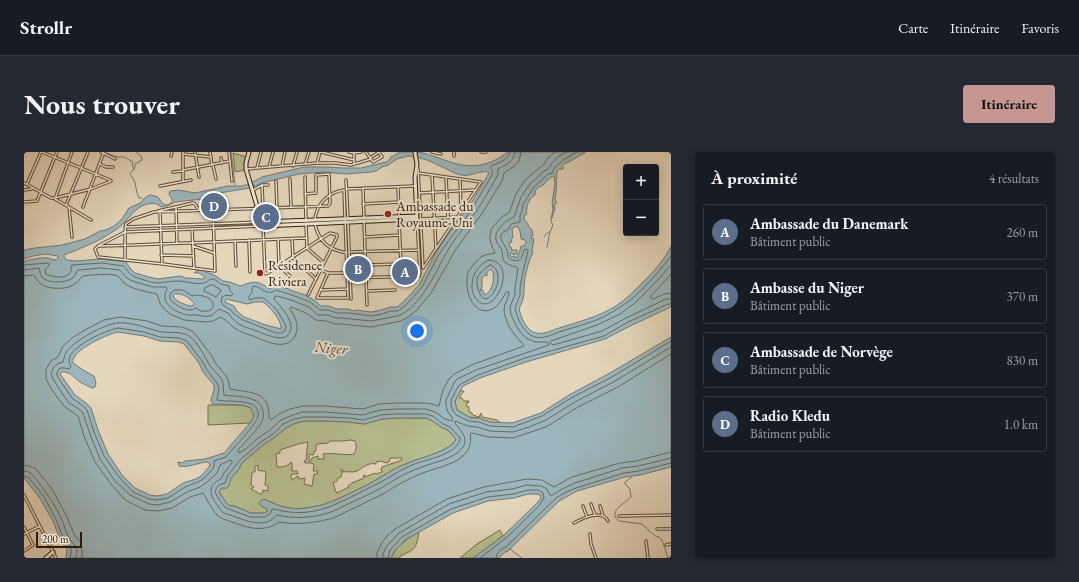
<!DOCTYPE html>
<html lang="fr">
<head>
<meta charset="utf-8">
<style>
  :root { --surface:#171b24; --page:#242831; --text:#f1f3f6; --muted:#9ea1a6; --line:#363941; --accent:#c59692 }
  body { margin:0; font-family:"EB Garamond",serif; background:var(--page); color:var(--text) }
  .controls { position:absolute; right:12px; top:12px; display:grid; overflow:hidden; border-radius:4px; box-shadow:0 2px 10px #0003 }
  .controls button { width:36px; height:36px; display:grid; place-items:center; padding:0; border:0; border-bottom:1px solid var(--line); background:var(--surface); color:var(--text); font:20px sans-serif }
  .scale { position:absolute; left:12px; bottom:10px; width:46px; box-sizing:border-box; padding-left:4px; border:2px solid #311c05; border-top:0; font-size:11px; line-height:14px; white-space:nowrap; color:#311c05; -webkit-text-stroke:3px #eee4d3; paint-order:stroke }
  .you { position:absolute; left:393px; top:179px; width:14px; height:14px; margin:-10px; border:3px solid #fff; border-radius:50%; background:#1a73e8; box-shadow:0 0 0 6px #1a73e833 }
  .badge { display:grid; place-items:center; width:26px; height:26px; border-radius:50%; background:var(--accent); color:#fff; font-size:13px; font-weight:700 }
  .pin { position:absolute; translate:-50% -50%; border:2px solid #fff; box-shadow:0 1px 4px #0006 }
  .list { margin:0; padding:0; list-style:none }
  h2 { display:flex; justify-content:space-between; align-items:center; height:52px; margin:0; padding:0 16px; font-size:17px }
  h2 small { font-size:13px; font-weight:400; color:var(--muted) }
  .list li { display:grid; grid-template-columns:26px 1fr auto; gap:12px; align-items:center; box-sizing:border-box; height:56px; margin:0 8px 8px; padding:0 8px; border:1px solid var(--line); border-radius:4px }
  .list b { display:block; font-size:15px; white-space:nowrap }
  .list p { margin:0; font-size:13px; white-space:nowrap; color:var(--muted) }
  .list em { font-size:13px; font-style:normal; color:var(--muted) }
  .map { position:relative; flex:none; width:647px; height:406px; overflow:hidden; border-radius:4px }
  header { display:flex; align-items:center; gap:24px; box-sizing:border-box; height:56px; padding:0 20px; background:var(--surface); border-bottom:1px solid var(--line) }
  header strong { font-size:19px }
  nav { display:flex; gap:22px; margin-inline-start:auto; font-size:14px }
  .intro { display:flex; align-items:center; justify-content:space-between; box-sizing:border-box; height:96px; padding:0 24px }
  h1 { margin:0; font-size:28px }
  .button { padding:10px 18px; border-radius:4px; background:var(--accent); color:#111; font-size:14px; font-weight:700 }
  main { display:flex; gap:24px; padding:0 24px }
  aside { flex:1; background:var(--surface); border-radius:4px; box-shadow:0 2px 10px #0003 }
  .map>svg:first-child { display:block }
</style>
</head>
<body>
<header>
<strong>Strollr</strong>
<nav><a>Carte</a><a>Itinéraire</a><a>Favoris</a></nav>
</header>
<div class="intro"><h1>Nous trouver</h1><a class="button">Itinéraire</a></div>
<main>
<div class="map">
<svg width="647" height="406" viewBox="0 0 647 406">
  <rect width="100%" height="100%" fill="#e5d6bc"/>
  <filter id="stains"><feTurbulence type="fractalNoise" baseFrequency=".005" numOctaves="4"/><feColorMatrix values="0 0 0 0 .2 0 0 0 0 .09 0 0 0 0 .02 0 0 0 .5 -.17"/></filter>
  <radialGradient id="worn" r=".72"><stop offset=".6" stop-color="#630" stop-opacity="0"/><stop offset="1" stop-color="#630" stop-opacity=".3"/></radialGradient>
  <!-- green -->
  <path fill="#b6bd8f" stroke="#746c4a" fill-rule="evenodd" d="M209,1l14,4 -1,13 -11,2z
    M391,65l1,1 -203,8v-2z
    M436,239h4l-5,7h3l2,3h5l-1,2 -1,-1v2l-1,2 3,1v5h2l2,3 6,2 2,-4 1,4 15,3 4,3 -11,-1 -7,-2 -3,-2 -11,-1 -12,-7 -2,-9z
    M184,253h34l10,3 2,8 -4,7 -42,2z
    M373,266h29l5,2 10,7 7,3 8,9c-4,12 -37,19 -48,24 -12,4 -22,11 -32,17 -12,7 -24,12 -36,18 -8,3 -15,7 -23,8 -23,5 -32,3 -53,-7l-3,7 6,3 1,2 -4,2h-13l-17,-7h-3l-3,-1 -5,-7 -4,-7 3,-3h5l4,-10 8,-9 3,-6 21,-18 12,-8 11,-9 10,-5 8,-2h19l26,1 15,2 18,-5zM327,288l4,1c2,4 1,9 -1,13 -11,2 -21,-2 -31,0l1,5h-6v-3l-6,2 -2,4 -1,-2v-6l4,1 1,-1v-3h2v-5l1,-2 11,-1 2,-2h13zM284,290l-1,7 -1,12h-2l1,2h7l2,2 -1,6h5l-1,3h-3l-2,12 -8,-2 1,-6 -6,1 -1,-3 -6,4 -1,-4 1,-2h6l-1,-3h-5v-8l-1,-1c-4,5 -8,5 -14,5l-1,-13 4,-1v-3l18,-6zM366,306h12v2l-20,7 -1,1 1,4 -6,2 -1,-1 -10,4v-2l-2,1 1,2 -12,5 -4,3 1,1 -12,6 -1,-1 -3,-9 4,-2v-2l4,-2 1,-4 -1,-3v-1l2,1v2c4,-1 10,1 14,-1 6,-3 11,-9 19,-7v-2l5,-1 6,2 2,-1zM234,313v5l4,1h3l1,2 -1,12 3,1v5l-5,-1 -1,4h-2l-9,-5 3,-2 -3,-2 1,-13h3v-6z
    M476,378l3,6 -30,22h-13l17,-14z
    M395,380c-3,17 -3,17 -19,24v2h-9c6,-13 16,-19 28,-26z"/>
  <!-- water -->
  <path fill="#9bb6bc" stroke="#717873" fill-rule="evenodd" d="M375,0c6,0 13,0 19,0 27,5 44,21 73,10 6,-3 11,-5 16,-10h79l-19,11h-2l-2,3v3h-4c-3,4 -2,5 -2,9l-1,1c1,5 0,16 -1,21l2,3 -3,2 1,3 -3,10 -1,1 2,-10 -1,-6 3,-20 -1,-7c-6,2 -7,6 -11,9 -5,3 -8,3 -8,10 -4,2 -9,9 -8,15l-1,1 1,2 -1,2h-2v4c4,4 4,8 8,11l1,6 -1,-1 -1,3 3,1 -2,12 1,1c-4,8 -6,17 -8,25 -2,14 1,19 -6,32 2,8 6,19 14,23 9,4 17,-1 26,-4 19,-6 39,-11 57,-22 11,-7 20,-17 29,-26 10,-10 20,-21 26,-34v61l-41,19 -25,13 -79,23 -46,16 -17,8 -8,15 2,9 14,8h9l3,2h2l5,2 22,1 29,-10 28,-18 41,-22 61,-36v130l-31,8 -15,2 -48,14 -18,10 -51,50 -3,1 -6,6h-26l30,-22 34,-33 4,-5 -1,-3 -3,-1h-9l-14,4 -26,3 -35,12 -48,27 -11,12 -3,6h-325l1,-9 -6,-7 -8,-21 -14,-24 -15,-19v-217c7,-1 17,-4 24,-3 5,1 5,3 10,1v-3l-13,-2 -12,2 -9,3v-9l11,-2 27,-3 23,-6 15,-8 6,-1 8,-4 8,-7 7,-11 11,-5 7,-7 4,-1 7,2c3,4 4,8 10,8l5,-4 -4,-7 1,-3 9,-1 16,3 33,-7h15l10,-4 9,-5 42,-10h24l14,1h19l25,-6c3,-1 3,-2 5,-5 3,-2 5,-2 8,-5zM384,4c10,1 21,4 30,9 8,3 14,8 23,10 11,2 18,-5 27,-3l1,1 -19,32 -13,17 -6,8 -16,24 -16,31 -12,13 -5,5 -5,4h-7l-9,3 -10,2 -8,-1 -6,-1 -4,1 -4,-2h-12l-9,-3h-7c-3,-3 -8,-8 -12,-8l-1,-2 -18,-6 -1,-1 -19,-5 -1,2 2,2 -1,1c-14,-9 -15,-8 -30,-3l-10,-4 -7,-1 -7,-5 -7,-3h-2l-2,-2 -7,-1 -4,3c4,-1 8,1 11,5l-2,1 -17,-1 -6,-2 -22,3 -9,-2 -14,-4 -5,-5 -4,-6 -24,-3 -27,2 -8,-1 -3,-3v-2c6,-3 12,-4 17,-7 11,-4 24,-11 33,-17 12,-7 18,-21 30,-26 7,-2 12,-3 17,2l6,-1 8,-4 28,-3 7,-4 9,-2 31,-5 12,-5 37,-9 24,-2 23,2 25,-2 5,-1 6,-4 6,-2 9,-6zM493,74l3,5 1,8 2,1 1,-1 2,3 -2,4h-3l-2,8 -2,4 -3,-2 -2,1 -2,-2 1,-2 3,2 2,-2 1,2v-5h-6v-1l1,-1 -2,-1 -1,-4 3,-1 -1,-2 2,-3 -1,-9zM467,117l2,3c1,8 0,18 -8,23l-3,-6 -2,2 2,-4v-9l3,-3 2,1v-4zM151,142c8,-1 14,4 19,9v2l-4,1c-6,-2 -14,-4 -17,-10zM202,147l21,5 8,-2h8c7,5 19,18 18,27l-15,-4 -22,-8 -7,-6 -3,-5 -9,-4zM94,180l26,4 16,5 19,1 5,2 15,19 4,9 11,13v5l-3,10 1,3 2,1 28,1 9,3 3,8 -4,7 -26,30 -19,6 -20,2 -3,2 -4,-1 1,4c9,2 18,-3 27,-4h2l2,3 -1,2 -8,9 -5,3 -13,4 -16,11 -10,2 -7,-1 -15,-7 -13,-13 -14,-21 -10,-24 -7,-22 -5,-5 -11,-8 -15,-21 2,-2c8,-1 11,5 18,10 3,2 8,4 12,6l3,-1 1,-4 -2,-7c-8,-4 -15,-8 -22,-14 1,-2 2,-5 3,-6 6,-9 32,-22 43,-24zM373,266h29l5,2 10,7 7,3 8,9c-4,12 -37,19 -48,24 -12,4 -22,11 -32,17 -12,7 -24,12 -36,18 -8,3 -15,7 -23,8 -22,5 -33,3 -53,-7l-4,2 -1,2 2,3 6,3 1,2 -4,2h-13l-17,-7h-3l-3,-1 -5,-7 -4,-6 3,-4h5l2,-2 2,-8 8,-9 3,-6 21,-18 12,-8 11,-9 10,-5 8,-2h19l26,1 15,2 18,-5z"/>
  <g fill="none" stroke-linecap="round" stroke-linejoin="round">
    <!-- shore -->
    <path stroke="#666960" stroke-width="1" d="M531,0l-8,7 -3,5 -19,16 -9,14 -7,19 -6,3 -11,12 -2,6v5l2,8 3,5v1c-4,1 -8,1 -12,3 -4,2 -6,5 -9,8 -2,3 -4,5 -6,8 -1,3 -1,8 -1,12 0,17 14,37 31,21 3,-4 6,-9 8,-13h3c0,6 -5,11 -5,18 1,9 6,20 12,26 2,4 6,6 8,10l-50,18 -20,10 -5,5 -6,11 -4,16 -12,-3h-30l-18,1 -16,5 -39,-3h-21l-13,3 -11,5 -8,6 -2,-2c1,-28 -19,-25 -39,-29l-2,-9 -2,-4 -10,-12 -5,-9 -12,-16 -7,-8 -10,-4 -20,-1 -15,-5 -27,-4 -16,3 -19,10 -13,8 -9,8 -5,11 -7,4 -5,8v10l6,11 12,16 14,10 6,20 11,26 16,22 14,16 20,10 13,1 14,-3 18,-11 13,-4c5,7 8,16 15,23 4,3 9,4 14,6 16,6 32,11 47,0 17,3 34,1 51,-3 7,-2 13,-6 20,-9 11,-5 22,-11 33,-16 13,-8 26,-16 40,-21 12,-5 30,-8 40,-17 6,-6 9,-13 7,-22l2,-1 17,4 24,1 33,-11 32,-20 40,-20 53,-33
      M543,0l-8,4 -7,7 -4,6 -4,2 -14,13 -9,13 -7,20c-8,4 -20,12 -18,23 1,5 5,7 6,11 1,5 0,9 4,12 4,3 9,3 12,5l-3,20v7l-5,12 1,8 6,12 4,6 5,5 9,4h12l2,3 -73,25 -19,9 -3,4 -8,17v6l2,6 5,7 -1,2 -7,-2 -10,-7 -9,-3h-29l-17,1 -17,5 -39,-3h-22l-9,3 -12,5 -11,10 -12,8 -11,10 -8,5 -1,-1v-2c7,-9 22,-21 25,-32 1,-4 0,-9 -2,-12 -2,-3 -4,-5 -7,-6 -10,-5 -20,-3 -30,-5 -1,-5 0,-10 -2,-15 -3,-5 -8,-9 -12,-14 -5,-9 -12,-24 -21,-30 -8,-5 -18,-3 -27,-4 -5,-1 -10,-3 -15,-4 -9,-3 -20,-6 -30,-5 -12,1 -43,18 -50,28 -2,3 -3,7 -4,11l-6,2 -3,3 -3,6 2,6 15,23 12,8 3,3 7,21 10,25 15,22 15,14 19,9 9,1 12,-3 17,-10 13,-5 6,-4 11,-10 3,-8 10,-5 2,1v2l-8,10 -3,6c-14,6 -12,16 -3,27 2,3 3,5 6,7 3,1 6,2 9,3 11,4 22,9 34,6 4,-1 7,-4 10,-7 17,4 34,3 51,-2 7,-2 13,-6 20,-9 11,-5 22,-10 33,-16 13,-8 26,-16 41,-21 12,-5 33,-8 41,-20 6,-9 -3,-17 -8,-24v-2l13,5 9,1 13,4 23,1 16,-5 17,-7 29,-18 40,-21 56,-34
      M553,0l-14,8 -4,4 -4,3 -3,6 -4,1 -14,13 -11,17 -1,7 -2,4v7l-9,2 -3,6c-14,4 -4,13 -1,20 1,2 0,4 1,6 0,3 2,3 4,4 9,3 10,-3 12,-10l3,-1 1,2 -6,25 -2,12v7l-5,13c2,11 9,26 20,29 9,2 16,-2 24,-5 12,-4 24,-7 35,-11 13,-5 24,-12 35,-20 15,-11 28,-28 40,-42l2,-3
      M466,108c29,3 4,59 -13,40 -11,-12 -3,-36 13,-40z
      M0,113l24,-2 1,2 -4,5 1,4c8,4 27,6 25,-7l1,-2 30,-2 22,3c3,4 5,8 11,11 7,2 16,6 24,6 6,-1 12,-2 19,-2 10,0 25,7 32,-2h4l7,5 8,2 1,5 3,3 -2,2 -5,-1 -4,2 -1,5 3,4 7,4 3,4 9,6 33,13h5l4,-2 1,-5 -9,-16 -13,-12h-9l-5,2 -1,-1v-3l3,-3v-5l1,-2c10,1 13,11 23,4l16,5 18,7 10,8h8l9,3h12l22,3 11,-2 9,-3h7l9,-7 15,-17 16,-31 16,-23 7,-8 12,-18 19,-32c2,-4 -2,-5 -1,-9 6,-3 17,-5 19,-14
      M466,113c15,4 7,32 -5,34 -7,-3 -10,-17 -7,-23 3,-4 8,-9 12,-11z
      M647,113l-15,17 -21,21 -15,11 -23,11 -46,16 -1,2 3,2 49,-14 24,-13 40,-19h5
      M0,118l15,-2c1,3 1,7 3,9 6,7 24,6 31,1 2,-2 3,-6 5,-8l23,-2 19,2 7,8 5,3 21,6h13l1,2c-8,14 8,24 21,26 4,1 6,-1 9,0 4,1 8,2 13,1 4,-1 6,-5 9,-7 3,1 6,3 9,4 3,4 6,8 11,11 4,3 10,4 15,6 9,3 35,17 37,-2 1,-9 -11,-22 -17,-29v-2l3,-1 14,4 18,7 9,8h9l9,3h6l29,3 27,-5c24,-9 40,-50 53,-71 8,-12 18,-23 26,-35 7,-10 13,-21 19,-32l2,-4v-5c7,-4 16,-7 17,-17
      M647,122l-20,22 -1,1 3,2 11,-5 7,-1
      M0,124l10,-1c2,3 3,6 6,8 6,6 23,7 31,3 5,-2 8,-6 12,-10 6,-1 29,-3 35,0 3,3 5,7 9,9 8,5 21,7 30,9l3,9 4,6 6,5 14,6 22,2 7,-1 8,-4c6,3 10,10 17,13 4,3 10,4 15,6 12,5 33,16 42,0 5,-10 0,-19 -5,-27l1,-2 15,6 10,7 10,1 9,3h6l30,3 30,-6 4,-2 11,-8 15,-18 25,-44 27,-37 19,-31 2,-8 10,-7 4,-4 2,-5 1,-5
      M187,133h2l8,5 -1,2 -4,5 -12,-6 1,-3z
      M151,138h8l9,6c6,-2 18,0 21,7 2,7 -6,9 -11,8 -2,0 -5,-2 -6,-3 -1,1 -5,2 -6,2 -7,0 -16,-6 -20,-11v-5z
      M647,152h-3l-40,18 -24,14 -79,22 -47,17 -19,10 -8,15v5l2,6 3,4 13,6 10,1 11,4 23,1 29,-11 29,-18 41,-21 59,-36
      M94,176l26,4 16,5 19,1 8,3 15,20 5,9 10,13 2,5 -2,12c11,2 23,0 34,4 5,1 8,7 7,12 -1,7 -23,31 -29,37l-3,4 -12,4v5l-1,3 -10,10 -5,3 -13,5 -17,11 -11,2 -8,-1 -16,-7 -14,-15 -15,-21 -10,-24 -7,-22 -4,-4 -11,-8 -15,-22v-4l3,-4h5l4,1 1,-1 1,-2 -2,-4c0,-4 1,-7 3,-9 9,-11 32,-22 46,-25z
      M373,262h29l7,2 10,8 7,3 10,11c0,16 -36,22 -48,27 -12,5 -23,13 -35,19 -10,5 -20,10 -30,15 -9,4 -18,9 -28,11 -17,4 -30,3 -45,-1h-2l-2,5 -6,3h-14l-24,-9 -6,-7 -5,-9 1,-3 3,-4 6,-2 3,-8 12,-15 21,-18 12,-8 10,-10 11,-5 10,-2h19l27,1 13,2 18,-5z
      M0,313l5,1 6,2 17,21 14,26 8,19 7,9 1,7v8
      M0,319l5,1 3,2c11,14 22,28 29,44 3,6 4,12 7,18 4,10 11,7 8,22
      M0,324l4,1 15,18 13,24 8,21 7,7v6l-1,5
      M353,406v-5l4,-9 6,-8 8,-7 52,-30 37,-12 43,-8 15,1 12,7 18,-10 48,-14 16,-2 35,-9
      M359,406v-4l3,-7 13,-14 50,-29 37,-12 26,-3 15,-4 14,1 6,3 3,6 1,1 11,-7 13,-6 47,-15 16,-2 33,-8
      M364,406l2,-8 12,-13 49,-28 37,-12 25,-3 15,-4h10l5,3 1,5 -5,8 -33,32 -26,20
      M472,406c0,-5 5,-9 10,-11l50,-49 8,-5 12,-5 48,-15 15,-2 32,-8"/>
    <!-- stream -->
    <path stroke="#717873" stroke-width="1" d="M79,0l15,5h6l9,5 -1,3 2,4 -4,5c1,2 3,4 4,6 2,5 2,12 5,18h3l1,1
      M207,0l4,33
      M110,17l1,-2v-3l7,-4 -1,-4 -5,-4
      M520,85l3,-4 2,-1
      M523,95l3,-15 3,-7 -2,-3v-3
      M608,325l-7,5v2l5,5 1,8c-7,7 -24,15 -12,24l23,3 13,12 4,1 3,3 6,18
      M486,397l5,4 7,5"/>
    <defs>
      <path id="street" d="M18,0l68,28 1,1
        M48,0l-17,47 36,21
        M77,0l14,7
        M159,0v29
        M171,0l4,25
        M186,0l2,13
        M205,0l3,29
        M297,0l33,8
        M325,0l5,1 7,-1
        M342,0l7,10 9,-5 -3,-5 -9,6
        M408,0l9,2
        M430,0v4
        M457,0h5
        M159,2l28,3
        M147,4l1,-4
        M197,6l1,5
        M293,11l3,-11
        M76,12l6,3h7
        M281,12l4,-12
        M330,12v-11
        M189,13l3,14
        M258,14l3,-14
        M269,14l4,-14
        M245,15l4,-15
        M233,16l4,-16
        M222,17l71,-6h18l16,2 20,-6
        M394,17l5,98
        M159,18l47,-9
        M149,20l10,-1
        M394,21l63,9 -58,86
        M408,23l4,74
        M281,25l1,44
        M422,25l2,41
        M266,27l1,28
        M436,27l1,32
        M322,28l2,39
        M252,29l1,27
        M0,31l27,15h4l36,-9 20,-8
        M3,32l14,-32
        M238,33l1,23
        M136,34l31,-6
        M374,35l1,28
        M339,36l1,29
        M322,37l68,-3
        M0,38l7,-1 2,-1
        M229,38l9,-5h6
        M395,41l56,-3
        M0,50l13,-1 20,-49
        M339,52l36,-2
        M42,53l22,-53
        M45,55l3,30
        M59,55l21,-55
        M152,55l1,36
        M134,59l35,-8 2,1 4,6
        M130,60l174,-6 2,-3 -1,-29 -13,1v18l-11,1
        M136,60l2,52
        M291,67c2,-16 14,-27 29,-29l4,108h-31l11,-25
        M397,67l36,-2
        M340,69l3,84
        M324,71l3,76
        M291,72c4,18 14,26 32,29
        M282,73l1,23 17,15
        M101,75l136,-5
        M168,77l2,39
        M341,85l35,-2
        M283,86c-70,3 -139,6 -209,8l27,-14 138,-6 2,46 1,2 64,-41 7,2v2l-29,58
        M254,87l1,27 11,10
        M268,87l1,18
        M225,88l1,32
        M211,89l1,25
        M74,94l-3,3 3,8 65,7 52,7 -2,-61
        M169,94l21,7
        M325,100l70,-2
        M137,103l33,1
        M268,105l24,22
        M101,108v-28l1,-8 7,-5 21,-7
        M342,113l35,-1 -2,-43
        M297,118l7,3h19
        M326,126l69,-2 1,-3 -3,-54
        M297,138l27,-1
        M343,139l28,-1
        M0,343l32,63
        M567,352l4,11
        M559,354l4,11
        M576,354l3,10
        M595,364l52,-1
        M550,371c9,-5 28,-14 34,-2
        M0,375l9,18 -9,6
        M633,377h14
        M0,382l16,-8
        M566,382l1,10 5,14
        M622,389l2,17
        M642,393l5,-1"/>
      <path id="secondary" d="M225,0l-3,11v6l17,57 154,-7 -2,-42 2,-12 -2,-13
        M238,70l155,-6
        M22,406l7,-6"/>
    </defs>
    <!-- street casing -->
    <use href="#street" stroke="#5e4a33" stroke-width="3.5"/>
    <!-- secondary casing -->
    <use href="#secondary" stroke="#311c05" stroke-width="5"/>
    <!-- street -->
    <use href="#street" stroke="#eee4d3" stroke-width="1.5"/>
    <!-- secondary -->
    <use href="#secondary" stroke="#eee4d3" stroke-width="3"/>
  </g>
  <!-- markers -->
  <g fill="#8f2418" stroke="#eee4d3" stroke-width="1.5">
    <circle cx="364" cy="62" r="4"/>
    <circle cx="236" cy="121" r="4"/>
  </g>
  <g text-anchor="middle" stroke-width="4" stroke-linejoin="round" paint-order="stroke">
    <!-- poi labels -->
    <g font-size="14" fill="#311c05" stroke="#eee4d3" text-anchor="start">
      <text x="372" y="59">Ambassade du<tspan x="372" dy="16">Royaume-Uni</tspan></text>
      <text x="244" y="118">Résidence<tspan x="244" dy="16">Riviera</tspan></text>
    </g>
    <!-- water labels -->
    <g font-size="15" font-style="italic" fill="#514a3c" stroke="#eee4d3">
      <text transform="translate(307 196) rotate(4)" y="5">Niger</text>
    </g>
  </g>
  <rect width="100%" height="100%" filter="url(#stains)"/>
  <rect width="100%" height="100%" fill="url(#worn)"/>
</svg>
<div class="controls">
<button>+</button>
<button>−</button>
</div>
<div class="scale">200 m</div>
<div class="you"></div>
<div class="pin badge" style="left:381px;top:120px;background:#5c6f8a">A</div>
<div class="pin badge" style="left:334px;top:117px;background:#5c6f8a">B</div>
<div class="pin badge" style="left:242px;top:65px;background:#5c6f8a">C</div>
<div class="pin badge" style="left:190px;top:54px;background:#5c6f8a">D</div>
</div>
<aside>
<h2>À proximité<small>4 résultats</small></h2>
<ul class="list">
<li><span class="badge" style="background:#5c6f8a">A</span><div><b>Ambassade du Danemark</b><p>Bâtiment public</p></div><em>260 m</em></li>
<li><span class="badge" style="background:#5c6f8a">B</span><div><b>Ambasse du Niger</b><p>Bâtiment public</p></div><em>370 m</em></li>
<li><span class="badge" style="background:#5c6f8a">C</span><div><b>Ambassade de Norvège</b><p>Bâtiment public</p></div><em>830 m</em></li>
<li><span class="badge" style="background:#5c6f8a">D</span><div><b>Radio Kledu</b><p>Bâtiment public</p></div><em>1.0 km</em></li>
</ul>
</aside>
</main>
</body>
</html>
